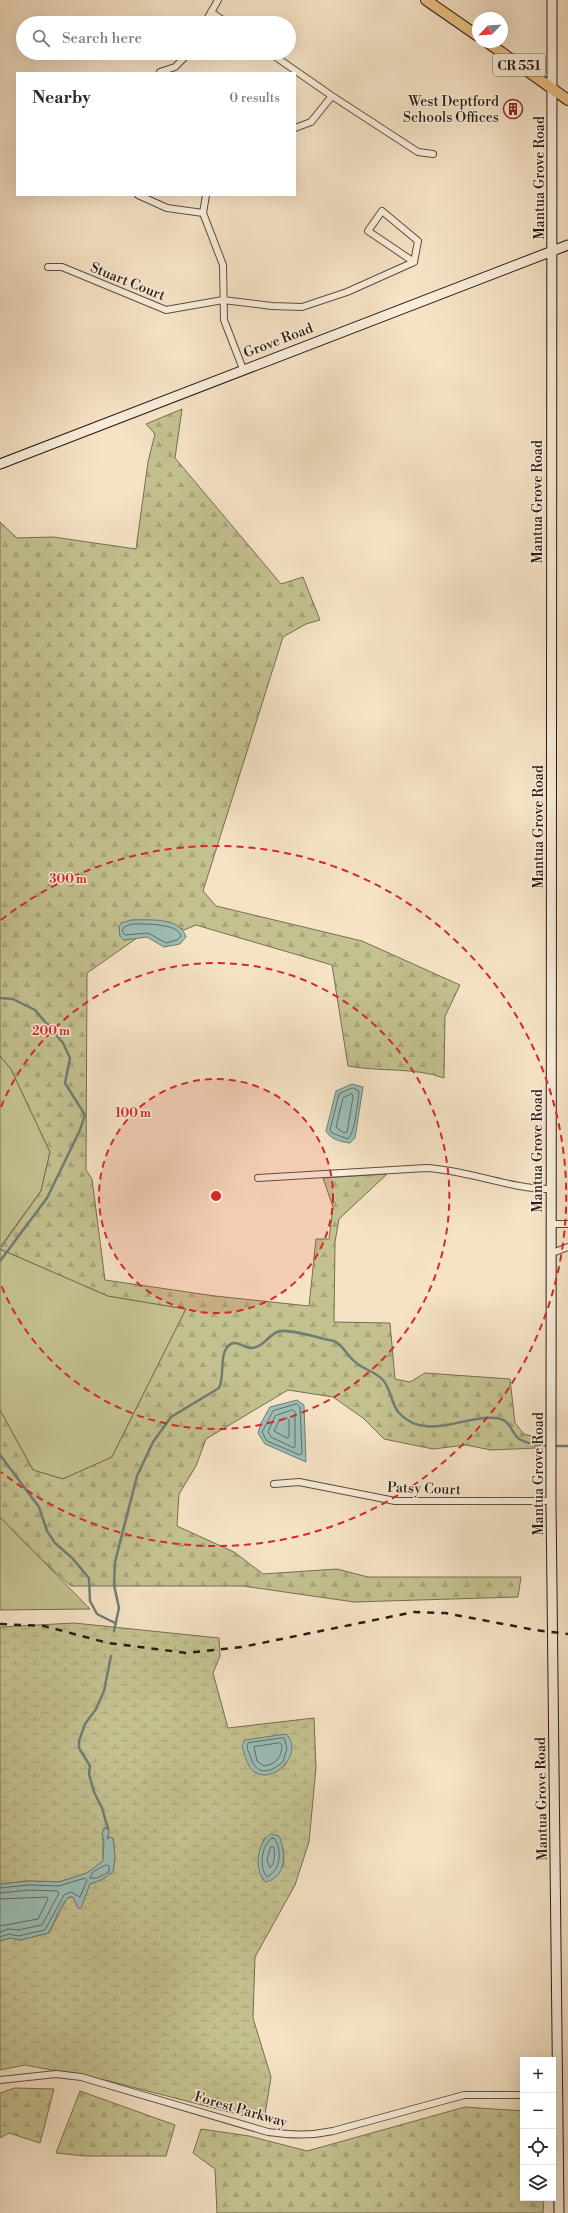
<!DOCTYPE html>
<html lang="en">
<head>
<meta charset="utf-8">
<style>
  :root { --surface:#fff; --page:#f2f2f3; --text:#2b2b33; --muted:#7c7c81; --line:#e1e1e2 }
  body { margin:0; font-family:"Libre Bodoni",serif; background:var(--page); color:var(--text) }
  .controls { position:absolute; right:12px; bottom:12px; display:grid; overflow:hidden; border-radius:0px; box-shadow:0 4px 16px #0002 }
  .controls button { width:36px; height:36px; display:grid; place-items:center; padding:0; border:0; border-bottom:1px solid var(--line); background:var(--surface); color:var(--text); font:20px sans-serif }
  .compass { position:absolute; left:472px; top:12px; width:36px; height:36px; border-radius:50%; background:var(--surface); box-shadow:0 4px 16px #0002; rotate:245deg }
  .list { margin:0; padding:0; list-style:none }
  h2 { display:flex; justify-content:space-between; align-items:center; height:52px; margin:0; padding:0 16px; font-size:17px }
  h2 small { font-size:13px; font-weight:400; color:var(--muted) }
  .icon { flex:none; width:22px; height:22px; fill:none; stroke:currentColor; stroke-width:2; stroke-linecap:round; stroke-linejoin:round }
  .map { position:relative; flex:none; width:568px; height:2213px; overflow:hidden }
  .search { position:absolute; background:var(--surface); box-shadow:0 4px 16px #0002; left:16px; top:16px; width:280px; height:44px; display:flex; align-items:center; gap:10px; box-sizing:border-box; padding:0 14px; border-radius:22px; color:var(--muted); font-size:15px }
  .panel { position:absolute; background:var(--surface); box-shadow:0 4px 16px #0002; left:16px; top:72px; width:280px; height:124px; border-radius:0px }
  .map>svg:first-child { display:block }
</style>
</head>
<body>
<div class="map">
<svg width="568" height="2213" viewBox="0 0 568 2213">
  <defs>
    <pattern id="forest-firs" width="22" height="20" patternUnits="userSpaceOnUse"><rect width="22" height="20" fill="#c4c190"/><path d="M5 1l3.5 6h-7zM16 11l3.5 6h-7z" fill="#a8a57b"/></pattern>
    <pattern id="wetland-marsh" width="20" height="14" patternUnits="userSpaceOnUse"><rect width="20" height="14" fill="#c4c190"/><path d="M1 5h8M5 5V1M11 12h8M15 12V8" fill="none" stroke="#a8a57b"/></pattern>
  </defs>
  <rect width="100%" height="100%" fill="#f6e3c6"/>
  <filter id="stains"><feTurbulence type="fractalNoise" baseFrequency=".005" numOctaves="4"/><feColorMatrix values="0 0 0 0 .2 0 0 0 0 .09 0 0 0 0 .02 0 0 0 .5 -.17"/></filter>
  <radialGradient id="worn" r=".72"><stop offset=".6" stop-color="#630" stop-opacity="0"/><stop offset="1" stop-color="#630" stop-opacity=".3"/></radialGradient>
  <!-- green -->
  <path fill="#c4c190" stroke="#766e52" d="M0,1056l11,13 39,83 -9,39 -41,56z
    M0,1249l108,47 78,13 -74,148 -49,22 -30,-9 -33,-60z
    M0,1517l90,92 -90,1z"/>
  <!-- forest -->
  <path fill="url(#forest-firs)" stroke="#766e52" d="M182,409l-7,49 106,126 22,-7 17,43 -14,4 -23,13 -80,254 13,15 146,35 98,44 -15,31 -1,62c-30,-11 -64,-6 -96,-12l-16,-101 -136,-40 -12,5 -15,-8 -24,-2h-13l-13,7 1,9 4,4 13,-2 -50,35 -1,197 6,9 13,101 110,16 94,10 7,-67h13l4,-32 -10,-29 64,-4 -48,45 -4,23 -1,80 56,1 5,56 15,3 15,-9 85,6 5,44 9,11 18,5 -5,9 -46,2 -25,-5 -33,4 -49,-10 -21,-21 -30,-21 -45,-7 -82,49 -10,27 -17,28 -2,32 57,26 29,22 74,-5 31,8h153l-3,20 -164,5 -111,-16h-172l-31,-28 -40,-41v-107l33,60 30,9 49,-22 74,-148 -78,-13 -108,-47 41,-58 9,-39 -39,-83 -11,-13v-534l17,16 36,-1 83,12 12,-87 7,-28 -9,-10z
    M15,2088l39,1 -14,54 -31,-10 -9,5v-45z
    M80,2091l95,34 -9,31h-81l-29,-3z
    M465,2107l58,4v87h21l-1,15h-326l-2,-44 -22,-16 8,-24 48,7 58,15z"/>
  <!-- wetland -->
  <path fill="url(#wetland-marsh)" stroke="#766e52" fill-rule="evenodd" d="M74,1623l145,15 1,18 -7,17 15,55 86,-10 2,50 -7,74 -14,43 -40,72 -2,61 18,59 -7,44 -159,-41 -80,-15 -25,5v-129l10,-3 10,2 29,-7 18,-35 6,-1 5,11 3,-1 9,-23 11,-4 12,-8 2,-15 -2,-19 -5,1 1,-7 -4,-5 -2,3v31l-16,12 -28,9 -30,-1 -29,3v-257zM289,1737l2,11 -5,16c-11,9 -20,15 -33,7zM278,1836c5,9 10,29 0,37 -4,3 -10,5 -15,7 -6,-15 -5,-26 1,-41z"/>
  <!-- water -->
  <path fill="#9dbeb7" stroke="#6f7d76" d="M132,920c18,0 48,-3 54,17l-6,7 -16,3 -17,-10 -23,3 -4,-4 -1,-9 2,-4z
    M352,1084l11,3 -8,51 -5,5c-9,-1 -20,-4 -24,-12l10,-40z
    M297,1400l7,5 2,57 -41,-18 -7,-11 3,-10 9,-16z
    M286,1734c21,21 -20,58 -37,32 -3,-5 -5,-14 -7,-20l3,-6z
    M108,1826l1,6 -2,7 4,-2 2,2 2,18 -2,15 -12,8 -11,4 -9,24h-3l-5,-11h-4c-11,8 -13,25 -21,36l-28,7 -10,-2 -10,3v-57l29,-3 30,1 28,-9 16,-12 1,-20 -2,-9z
    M271,1834l8,2c7,15 8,41 -13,46 -13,-11 -9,-40 5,-48z"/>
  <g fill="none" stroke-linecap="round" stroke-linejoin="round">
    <!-- shore -->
    <path stroke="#636c66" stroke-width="1" d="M133,924c11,0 45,-1 48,12l-4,4 -11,3 -18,-10 -23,2 -3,-4 2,-4z
      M353,1088l6,3c-1,10 -4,41 -11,48l-16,-6 -2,-3 9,-36z
      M352,1094l1,3 -6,35 -3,1 -8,-6 7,-29z
      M297,1404l3,3 2,46 -2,2 -33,-14 -5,-9 11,-21z
      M293,1410l2,2v34l-1,2 -23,-11 -3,-5 7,-16z
      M287,1418l2,2v17l-2,1 -13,-7 5,-10z
      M284,1738l3,10 -4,14c-15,12 -27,14 -33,-7 -2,-4 -4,-8 -2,-12z
      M280,1743l2,2c0,12 -6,19 -18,21l-7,-5 -3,-14z
      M272,1838l3,1c7,13 6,30 -8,38 -8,-9 -6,-32 5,-39z
      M271,1847h3c1,7 1,16 -4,21l-3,-8z
      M106,1865l3,1v6l-12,6h-7l3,-6z
      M0,1888l29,-3 30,1 26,-8 2,2 -7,17 -9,-5 -7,3 -19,35 -27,6 -9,-2 -9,3
      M0,1893l29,-3 28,1 2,2 -17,32 -24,5 -10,-1 -8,3
      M0,1899l47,-2 1,2 -10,20 -38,7"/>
    <!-- stream -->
    <path stroke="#6f7d76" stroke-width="2.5" d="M0,998l13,1 22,11 28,33 7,15 -5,25 20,32 -5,15 -33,68 -47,63
      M553,1446h15
      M0,1455l39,52 8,24 8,12 17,15 17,20 1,23 7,13 18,9
      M114,1631l5,-23 -5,-23 1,-23 22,-86 16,-34 18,-25 48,-29c6,-12 0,-32 9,-42 8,-8 15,2 23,2 11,0 17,-12 26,-16 9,-5 44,7 57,9 9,4 12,13 19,19 8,9 22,11 30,20 8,9 8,24 16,33 27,29 65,2 96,5 15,1 14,10 22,19 6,7 23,8 31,9
      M108,1829l-6,-21 -8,-16 -5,-18 1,-8 -11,-18v-7l6,-17 11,-15 8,-18 7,-35"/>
    <defs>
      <path id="street" d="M211,12l16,11
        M205,23l13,-23
        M270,53l62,43 86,56 15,2
        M160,72l15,-5 14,-14
        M295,128l16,-6 21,-26
        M138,195l29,13 36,5
        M206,195l-3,18 20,52 1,55 19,49
        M48,267h14l104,43 57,-10 49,6 30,1 45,-15 67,-30 4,-21 -36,-30 -14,20 46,31
        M258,1178l168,-10c42,2 83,21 125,21
        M552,1224h16
        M552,1253l16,-6
        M274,1484l25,-2 96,19h156
        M0,2080l56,-6 25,3 187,55c23,3 42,4 65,-1l131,-36h59"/>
      <path id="secondary" d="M552,0l-1,1501 8,712
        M0,464l568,-219"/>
      <path id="primary" d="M426,0l52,36
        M487,42l81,58"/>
    </defs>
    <!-- street casing -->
    <use href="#street" stroke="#5c4d41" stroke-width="8"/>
    <!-- secondary casing -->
    <use href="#secondary" stroke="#291b15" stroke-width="11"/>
    <!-- primary casing -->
    <use href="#primary" stroke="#291b15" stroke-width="12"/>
    <!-- street -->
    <use href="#street" stroke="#f9edda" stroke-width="6"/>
    <!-- secondary -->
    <use href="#secondary" stroke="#f9edda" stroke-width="9"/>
    <!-- primary -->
    <use href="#primary" stroke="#ebc283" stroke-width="10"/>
    <!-- rail -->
    <path stroke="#291b15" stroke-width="2.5" stroke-dasharray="7 7" stroke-linecap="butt" d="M0,1624l44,2 64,17 79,10 55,-6 172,-35 31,1 90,17 33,4"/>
  </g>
  <!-- distance rings -->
  <circle cx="216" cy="1196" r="117" fill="#d62828" fill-opacity=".12"/>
  <g fill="none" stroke="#d62828" stroke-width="2" stroke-dasharray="7 5">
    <circle cx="216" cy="1196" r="117"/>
    <path d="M1 1107A233 233 0 1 1 1 1285"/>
    <path d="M1 920A350 350 0 1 1 1 1472"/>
  </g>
  <!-- icons -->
  <defs>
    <symbol id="building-ring" viewBox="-11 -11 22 22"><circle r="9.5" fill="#f9edda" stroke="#8f2418" stroke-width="1.5"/><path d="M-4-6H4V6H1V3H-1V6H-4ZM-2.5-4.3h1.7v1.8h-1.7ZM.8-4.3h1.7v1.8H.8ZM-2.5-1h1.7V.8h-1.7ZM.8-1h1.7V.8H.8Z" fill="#8f2418"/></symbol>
  </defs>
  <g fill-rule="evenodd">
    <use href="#building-ring" x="502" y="98" width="22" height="22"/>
  </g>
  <g text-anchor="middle" stroke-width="3" stroke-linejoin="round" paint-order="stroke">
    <!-- shield labels -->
    <rect fill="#f9edda" stroke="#675a50" stroke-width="1" x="493" y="54" width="52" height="22" rx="3"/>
    <g font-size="13" font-weight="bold" fill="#291b15">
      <text x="519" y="70">CR 551</text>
    </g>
    <!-- poi labels -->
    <g font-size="14" fill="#291b15" stroke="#f9edda" text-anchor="end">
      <text x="499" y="106">West Deptford<tspan x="499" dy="16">Schools Offices</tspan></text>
    </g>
    <!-- street labels -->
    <g font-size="14" fill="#291b15" stroke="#f9edda">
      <text transform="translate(539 178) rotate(-90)" y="5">Mantua Grove Road</text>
      <text transform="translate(128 281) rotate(22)" y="5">Stuart Court</text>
      <text transform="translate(278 340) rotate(-21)" y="5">Grove Road</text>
      <text transform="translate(537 502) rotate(-90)" y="5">Mantua Grove Road</text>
      <text transform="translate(538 827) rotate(-90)" y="5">Mantua Grove Road</text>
      <text transform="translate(537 1151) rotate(-90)" y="5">Mantua Grove Road</text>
      <text transform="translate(538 1474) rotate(-90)" y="5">Mantua Grove Road</text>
      <text transform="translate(424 1488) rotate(2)" y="5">Patsy Court</text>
      <text transform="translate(541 1799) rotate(-91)" y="5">Mantua Grove Road</text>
      <text transform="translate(241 2109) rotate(16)" y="5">Forest Parkway</text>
    </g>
  </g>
  <circle cx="216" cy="1196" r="6" fill="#d62828" stroke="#f9edda" stroke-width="2"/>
  <g font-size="12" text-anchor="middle" font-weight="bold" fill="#d62828" stroke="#f9edda" stroke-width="3" stroke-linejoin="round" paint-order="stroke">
    <text x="68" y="883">300 m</text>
    <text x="51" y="1035">200 m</text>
    <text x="133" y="1117">100 m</text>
  </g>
  <rect width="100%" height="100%" filter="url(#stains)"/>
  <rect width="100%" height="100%" fill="url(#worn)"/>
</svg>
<div class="controls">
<button>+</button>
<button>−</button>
<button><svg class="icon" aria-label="locate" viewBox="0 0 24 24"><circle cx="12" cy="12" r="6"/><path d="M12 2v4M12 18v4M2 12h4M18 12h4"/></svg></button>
<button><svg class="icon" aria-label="layers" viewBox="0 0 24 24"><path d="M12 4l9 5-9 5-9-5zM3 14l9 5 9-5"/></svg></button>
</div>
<svg class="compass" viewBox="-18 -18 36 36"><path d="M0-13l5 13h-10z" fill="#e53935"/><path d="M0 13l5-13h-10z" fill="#7c7c81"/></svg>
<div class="search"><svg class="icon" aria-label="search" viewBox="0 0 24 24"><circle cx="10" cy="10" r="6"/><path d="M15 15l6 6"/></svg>Search here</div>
<section class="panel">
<h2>Nearby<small>0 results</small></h2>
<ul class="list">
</ul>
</section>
</div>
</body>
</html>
